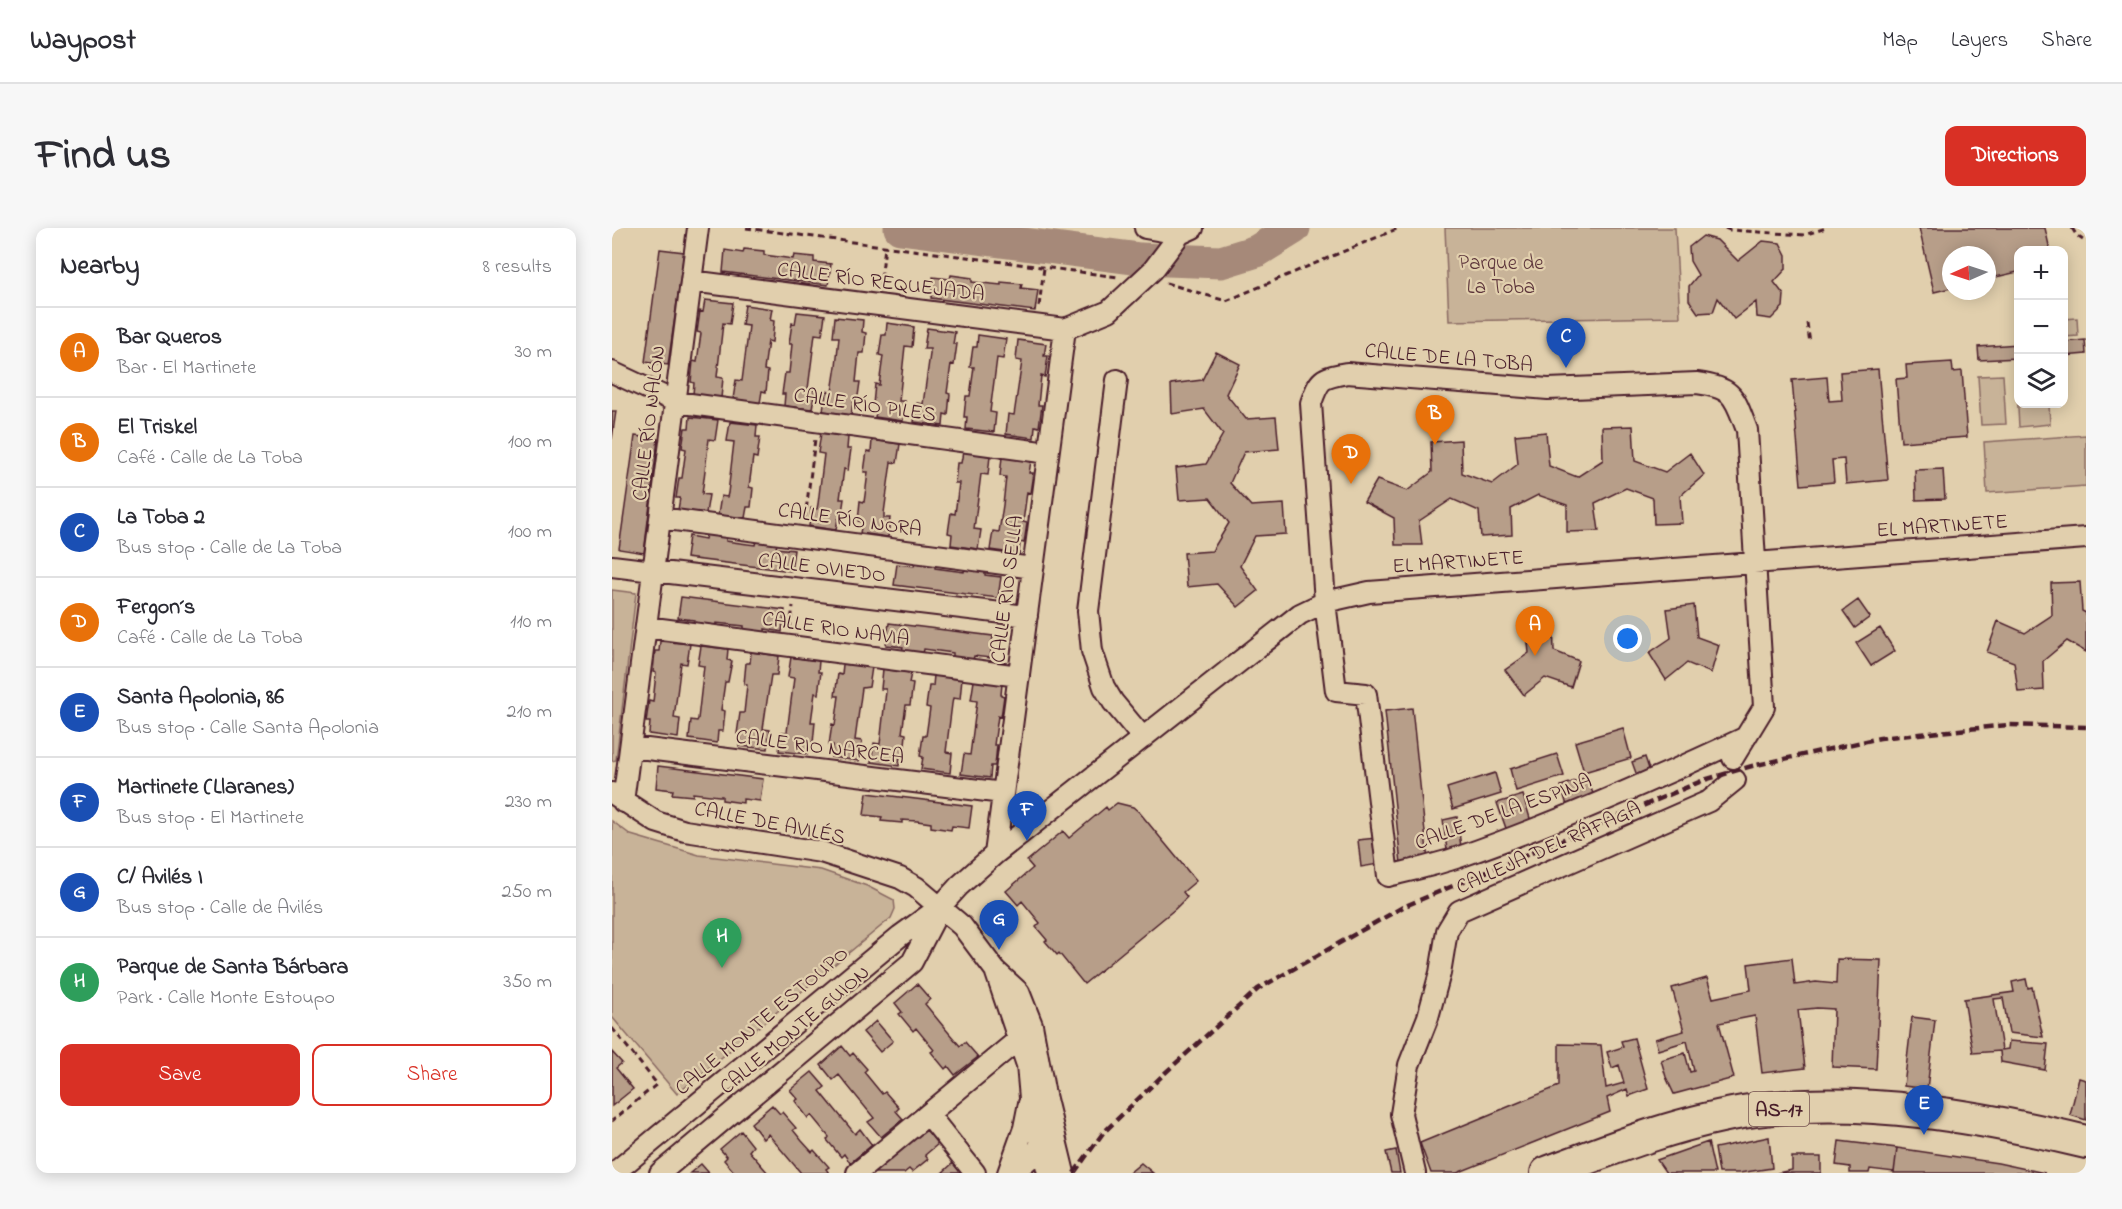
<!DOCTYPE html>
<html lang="en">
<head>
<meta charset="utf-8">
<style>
  :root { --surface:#fff; --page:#f7f7f7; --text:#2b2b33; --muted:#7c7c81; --line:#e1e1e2; --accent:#d93025 }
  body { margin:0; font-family:"Indie Flower",sans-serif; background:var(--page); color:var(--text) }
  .controls { position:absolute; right:18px; top:18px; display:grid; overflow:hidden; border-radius:12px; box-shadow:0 3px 15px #0003 }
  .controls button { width:54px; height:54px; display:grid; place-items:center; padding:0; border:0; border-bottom:2px solid var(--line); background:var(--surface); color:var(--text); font:30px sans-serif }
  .compass { position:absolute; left:1330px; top:18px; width:54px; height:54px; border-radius:50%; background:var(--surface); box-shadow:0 3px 15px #0003; rotate:267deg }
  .you { position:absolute; left:1016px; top:411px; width:21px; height:21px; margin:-15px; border:4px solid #fff; border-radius:50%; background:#1a73e8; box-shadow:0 0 0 9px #1a73e833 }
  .badge { display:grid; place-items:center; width:39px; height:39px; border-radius:50%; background:var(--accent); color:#fff; font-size:20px; font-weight:700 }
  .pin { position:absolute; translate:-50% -50px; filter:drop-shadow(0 2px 3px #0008) }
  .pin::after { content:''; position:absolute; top:32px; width:21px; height:18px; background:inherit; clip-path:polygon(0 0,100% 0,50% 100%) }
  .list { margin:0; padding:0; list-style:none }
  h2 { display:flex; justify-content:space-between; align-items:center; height:78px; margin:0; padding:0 24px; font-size:26px }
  h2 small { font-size:20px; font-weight:400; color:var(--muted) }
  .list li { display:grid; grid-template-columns:39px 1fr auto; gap:18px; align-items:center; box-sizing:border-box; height:90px; padding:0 24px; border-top:2px solid var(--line) }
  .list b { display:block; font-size:22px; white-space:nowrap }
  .list p { margin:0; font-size:20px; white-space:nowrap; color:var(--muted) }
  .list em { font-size:20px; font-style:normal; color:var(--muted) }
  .actions { display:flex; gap:12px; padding:18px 24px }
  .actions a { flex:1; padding:14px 0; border:2px solid var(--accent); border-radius:12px; text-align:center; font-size:21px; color:var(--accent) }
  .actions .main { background:var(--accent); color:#fff }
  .icon { flex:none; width:33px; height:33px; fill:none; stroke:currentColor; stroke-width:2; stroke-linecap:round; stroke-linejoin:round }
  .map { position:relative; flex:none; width:1474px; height:945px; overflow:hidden; border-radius:12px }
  header { display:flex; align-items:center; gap:36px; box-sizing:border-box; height:84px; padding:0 30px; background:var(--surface); border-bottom:2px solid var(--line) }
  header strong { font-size:28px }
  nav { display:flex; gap:33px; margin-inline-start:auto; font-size:21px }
  .intro { display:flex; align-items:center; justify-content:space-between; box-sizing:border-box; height:144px; padding:0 36px }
  h1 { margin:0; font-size:42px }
  .button { padding:15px 27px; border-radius:12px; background:var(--accent); color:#fff; font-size:21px; font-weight:700 }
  main { display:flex; gap:36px; padding:0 36px }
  aside { flex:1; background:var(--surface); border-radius:12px; box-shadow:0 3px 15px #0003 }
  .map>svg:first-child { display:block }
</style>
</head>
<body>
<header>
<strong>Waypost</strong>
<nav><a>Map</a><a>Layers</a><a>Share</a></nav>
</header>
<div class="intro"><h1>Find us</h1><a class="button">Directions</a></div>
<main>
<aside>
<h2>Nearby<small>8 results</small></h2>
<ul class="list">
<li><span class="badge" style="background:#e8710a">A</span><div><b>Bar Queros</b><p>Bar · El Martinete</p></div><em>30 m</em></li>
<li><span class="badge" style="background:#e8710a">B</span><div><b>El Triskel</b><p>Café · Calle de La Toba</p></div><em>100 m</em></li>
<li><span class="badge" style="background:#1a4fb4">C</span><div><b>La Toba 2</b><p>Bus stop · Calle de La Toba</p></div><em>100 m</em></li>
<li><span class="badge" style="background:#e8710a">D</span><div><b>Fergon´s</b><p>Café · Calle de La Toba</p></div><em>110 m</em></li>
<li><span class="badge" style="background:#1a4fb4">E</span><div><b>Santa Apolonia, 86</b><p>Bus stop · Calle Santa Apolonia</p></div><em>210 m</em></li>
<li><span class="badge" style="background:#1a4fb4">F</span><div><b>Martinete (Llaranes)</b><p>Bus stop · El Martinete</p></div><em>230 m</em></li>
<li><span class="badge" style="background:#1a4fb4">G</span><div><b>C/ Avilés I</b><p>Bus stop · Calle de Avilés</p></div><em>250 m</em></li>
<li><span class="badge" style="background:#2e9e5b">H</span><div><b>Parque de Santa Bárbara</b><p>Park · Calle Monte Estoupo</p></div><em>350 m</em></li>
</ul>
<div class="actions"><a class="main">Save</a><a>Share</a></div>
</aside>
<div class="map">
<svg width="1474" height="945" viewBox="0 0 1474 945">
  <rect width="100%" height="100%" fill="#e1cfad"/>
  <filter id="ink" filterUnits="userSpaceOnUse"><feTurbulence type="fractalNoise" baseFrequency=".0167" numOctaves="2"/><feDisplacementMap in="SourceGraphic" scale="12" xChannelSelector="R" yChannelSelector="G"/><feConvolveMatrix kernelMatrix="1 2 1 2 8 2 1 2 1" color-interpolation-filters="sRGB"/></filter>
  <g filter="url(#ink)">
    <!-- green -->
    <path fill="#c8b398" stroke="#896962" stroke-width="1.5" d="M833,0h230l5,89 -231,4z
      M1465,90l1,18 -14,1v-18z
      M1406,142v34h31l1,20 -31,3 -3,-56z
      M1391,147l3,49 -25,1 -3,-49z
      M1474,207v51l-99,7 -3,-51z
      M0,362l24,3 -20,167 -4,1z
      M0,593l19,14 68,20 122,15 46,16 27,14 1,9 -4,9 -214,176 -65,-77z"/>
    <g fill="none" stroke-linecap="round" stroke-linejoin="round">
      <!-- river -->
      <path stroke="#a68979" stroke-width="33" d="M288,0l240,31 81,3 36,-11 37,-23"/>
    </g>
    <!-- building -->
    <path fill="#b79e89" stroke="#4a1f2b" stroke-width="1.5" d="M1307,0h126l5,22h-32v22l-31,7v-24h-36v33l-17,4z
      M1091,8l14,4 21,21 25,-20 17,2 6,12v14l-12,13 10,13 -1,12 -12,12 -14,-2 -1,-15 -22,17 -16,-21 -5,14 -15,1 -9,-13v-14l9,-11 -8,-14 -1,-14z
      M48,21l24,3 -16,113 -23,-3z
      M132,21l20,2v4l15,2 14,2 1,-4 20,2v5l17,2 -3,21 -105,-13 2,-22 18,3z
      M339,47l21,3v4l29,3v-3l21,2 -1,4 17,2 -3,21 -104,-13 2,-21 17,2z
      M93,72l28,3 -3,21 -7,-1 -6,54 6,1 -2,20 -28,-4 1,-11 -3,-1 2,-21 4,1 4,-29 -4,-1 3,-21 3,1z
      M133,77l27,4 -2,11 4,1 -2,21 -4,-1 -4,29 4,1 -2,21 -4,-1 -2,12 -27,-4 3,-19 6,1 7,-55 -7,-1z
      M185,84l28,3 -3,20 -7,-1 -7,55 7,1 -3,19 -28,-3 1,-12h-3l3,-21h4l3,-29h-3l3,-21 3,1z
      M223,89l28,3 -1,12 4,1 -2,20h-5l-3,29h4l-3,21h-4l-2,12 -28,-4 3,-20 6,1 4,-26 3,-29h-6z
      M275,95l27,4 -2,20 -7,-1 -3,28 -3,27h6l-2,20 -28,-4 2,-11 -4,-1 2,-21 4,1 4,-29 -4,-1 3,-20h4z
      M315,100l28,4 -2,12h4l-3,21 -3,-1 -4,29 3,1 -2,21 -4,-1 -1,12 -29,-4 3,-19 6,1 7,-50v-5h-6z
      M366,107l28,4 -3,20 -6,-1 -7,54 6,1 -2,19 -28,-3 1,-12h-3l2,-21h4l4,-29h-4l3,-20h4z
      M406,112l28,4 -2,12h4l-3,21 -4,-1 -3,29h4l-3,22 -4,-1 -1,12 -28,-4 2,-20 6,1 8,-54 -6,-1z
      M1473,112l1,14 -22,2v-14z
      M1406,116v14l-39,2 -1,-13z
      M604,124l24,12 -14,30 20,25 30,-2 3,32 -35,3 -14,31 21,23 33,-2 2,30 -31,2 -15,30 18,25 -20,16 -21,-23 -30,3 -3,-34 28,-2 17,-28 -19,-25 -31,2 -3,-32 30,-4 17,-30 -19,-25 -32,5 -1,-30 31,-4z
      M1340,134l1,10 9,-1 5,66 -66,5 -5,-63 11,-1 -1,-13z
      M1266,141l10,111 -42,4 -2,-25 -12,1 2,22 -33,3 -9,-105 35,-3 2,24 13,-1 -2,-28z
      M0,183h4l-4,28z
      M78,189l28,3 -3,20 -6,-1 -7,55 7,1 -3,18 -28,-3 2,-12h-4l3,-20h3l4,-29 -4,-1 3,-20h4z
      M118,194l27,3 -1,12h4l-3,21 -4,-1 -4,30 4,1 -2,19h-4l-2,11 -27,-3 3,-19 6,1 1,-4 6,-51 -7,-1z
      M1021,198l2,35 30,11 25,-19 14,22 -24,21 2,27 -28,1 -1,-26 -27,-10 -31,15 4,28 -32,1v-27l-29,-10 -27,14 1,26 -31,2 -2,-26 -27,-12 -33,22 3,24h-27l-1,-27 -30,-16 13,-22 30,11 25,-19 -1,-30 30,-2 1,33 30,11 26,-20 -3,-29 31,-3 3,34 28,11 26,-17 -1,-33z
      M209,205l27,4 -1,12h4l-3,21 -4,-1 -4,30h4l-3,20h-3l-2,11 -27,-4 2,-18 6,1 1,-5 6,-50 -6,-1z
      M23,208l23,3 -14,114 -25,-4z
      M260,212l28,4 -3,19 -6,-1 -7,51v5h6l-2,19 -28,-4 2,-11 -4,-1 2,-20 4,1 2,-14 2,-16h-4l3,-21 4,1z
      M351,224l27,4 -2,19 -7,-1 -7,55 7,1 -3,19 -27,-4 1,-11 -4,-1 3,-20 4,1 4,-31h-4l2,-20h4z
      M390,229l29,4 -2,12h4l-3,20 -3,-1 -4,30 4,1 -3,20 -4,-1 -1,12 -29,-4 3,-19 6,1 4,-27 3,-28 -6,-1z
      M1331,241l2,30 -29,1 -1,-30z
      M94,306l20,3v4l14,2 15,2 1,-4 21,3 -1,4 18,2 -3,21 -105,-13 3,-22 16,3z
      M303,333l20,3v4l29,4 1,-4 20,3v4l16,2 -3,21 -104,-13 3,-21 17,2z
      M1468,354l2,29 4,2v39l-19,-11 -24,20 1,29 -26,2 -4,-30 -27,-10 11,-31 27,12 27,-18 -1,-32z
      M69,369l104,13 -3,22 -17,-3v5l-21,-3v-5l-28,-3 -1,4 -21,-3v-4l-16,-2z
      M1246,372l12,17 -15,11 -12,-17z
      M1082,377l3,32 22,8 -8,28 -24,-10 -21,17 -17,-27 22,-15 -4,-29z
      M941,394l1,29 25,10 -8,26 -26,-9 -21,17 -19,-25 24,-17 -3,-30z
      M277,395l104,13 -3,22 -16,-2 -1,4 -20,-2v-5l-29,-4 -1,5 -21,-3 1,-4 -17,-2z
      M1268,400l15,23 -24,15 -15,-23z
      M48,413l30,3 -3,20 -6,-1 -7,55 6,1 -2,19 -29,-4 1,-12h-4l3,-21 4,1 3,-29 -3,-1 2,-21h4z
      M89,418l27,3 -1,11 5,1 -4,21h-3l-4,28 4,1 -2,20h-5l-1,12 -28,-4 2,-19 6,1 1,-2 6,-53 -6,-1z
      M139,424l28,4 -2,19h-6l-4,26 -4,28 7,1 -2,19 -29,-3 2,-11 -4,-1 3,-21h4l3,-28 -3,-1 2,-21h4z
      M179,429l28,4 -1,11h3l-3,22 -3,-1 -4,29h4l-2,21 -4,-1 -2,12 -28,-3 3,-19h5l7,-54 -6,-1z
      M231,436l29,3 -3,20 -7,1 -7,52 7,1 -3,20 -28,-4 2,-12h-4l3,-21 3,1 2,-14 2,-15h-4l3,-22 4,1z
      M271,441l28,4 -2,10 4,1 -3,21h-4l-4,28 4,1 -2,21 -4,-1 -1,12 -28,-4 3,-19 6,1 6,-53v-2h-5z
      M322,447l28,4 -2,20 -7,-1 -1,6 -6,48 6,1 -2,20 -29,-4 2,-12 -3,-1 3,-20h3l4,-28 -4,-1 3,-21h4z
      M362,453l28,3 -1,11 3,1 -3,21 -3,-1 -4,29h3l-2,21h-4l-1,12 -29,-4 3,-20 6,1 7,-54 -6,-1z
      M800,480l16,153 -27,3 -16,-153z
      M1011,500l8,30 -47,14 -9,-30z
      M945,526l7,22 -48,15 -6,-22z
      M1033,529l7,21 -12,6 -8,-22z
      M46,538l105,13 -3,22 -17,-2v4l-21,-3v-4h-3l-26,-3v3l-21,-2 1,-4 -17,-2z
      M883,545l6,21 -48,15 -6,-21z
      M975,549l9,25 -27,10 -8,-26z
      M255,565l105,13 -3,22 -17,-2 -1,4 -20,-3v-4l-14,-2 -15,-1v3l-21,-2 1,-4 -18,-2z
      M911,567l9,30 -25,6 -10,-28z
      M505,575l16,4 7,6 56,68 -13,11 4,5 -12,12 -91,75 -25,-31 -2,2 -12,-14 2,-1 -11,-13 4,-4 -18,-22 -4,4 -12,-14 27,-23 -6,-7 36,-30 6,7 37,-31 2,3z
      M845,589l4,30 -14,3 -4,-30z
      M764,610l3,26 -18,3 -3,-27z
      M1180,730l3,27 21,-3 20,2 1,-25 44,1 -5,109 -44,-2 2,-58 -17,-1 -19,2 7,58 -43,5 -7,-57 -36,7 15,55 -60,16 -8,-17 -5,-17 24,-7 5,19 4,-1 -7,-30 -29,9 -3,-11 29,-8 -12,-43 35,-10 6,20 38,-8 -3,-26z
      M1414,751l2,9 4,-1 11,50 -34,-4 -6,-35 -9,1 8,51 6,-1 1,-8 39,3 -3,26 -44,-8 -1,-11 -27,2 -9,-54 50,-7 -2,-10z
      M305,756l13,15 -5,5 18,22 17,20 5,-4 13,15 -23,18 -7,-9 -3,3 -14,-17 3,-2 -18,-22 -3,3 -14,-17 3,-2 -7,-9z
      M1300,789l23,3 -8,69 -23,-3z
      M264,793l17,20 -13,11 -17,-20z
      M1022,810l14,51 -19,7 -2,-7 -20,9 3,14 -153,61h-26l-11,-30 139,-57v-42l42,1 5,43 18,-5 -5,-18 -7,3 -5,-16 16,-5 -2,-6z
      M230,818l8,10 3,-3 14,16 -3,3 18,22 3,-2 14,16 -3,3 7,8 -22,18 -13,-15 6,-4 -35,-43 -6,5 -12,-15z
      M0,824l10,11 -6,5 17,21 -21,17z
      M200,844l13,15 -5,4 35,43 5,-5 12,16 -22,18 -6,-9 -3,3 -14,-17 2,-3 -18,-22 -3,3 -13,-17 3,-2 -8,-9z
      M1467,850l7,2v40l-16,-5z
      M160,877l8,9 2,-2 14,16 -3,2 9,11 10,11 2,-2 15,17 -3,2 3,4h-28l-33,-39 -5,5 -12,-16z
      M313,900l13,16 -13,11 3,4 -16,13 -3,-3 -5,4h-33z
      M129,903l12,15 -4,5 19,22h-33l-11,-13 3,-3 -7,-8z
      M1157,909l3,31 -33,5h-20l-4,-25z
      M1227,913l58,7 -3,24 -24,-3 -1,4h-19v-6l-14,-2z
      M1096,914l7,31h-49l-9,-13z
      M1285,920l101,15 47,10h-151z
      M784,922l4,23h-9l-5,-21z
      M1180,929h29v16h-44l15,-3z
      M341,935l8,10h-19z
      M529,935l12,10h-24z
      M89,936l8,9h-19z"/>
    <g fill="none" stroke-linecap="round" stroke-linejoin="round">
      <defs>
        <path id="street" d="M533,0l35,6
          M79,53l374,48
          M453,101l44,-18 44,-41 27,-36 13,-6
          M0,144l64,30 372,51
          M505,152l-29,231 4,40 12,36 9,15 30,36
          M48,290l373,50
          M0,338l415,50
          M34,399l373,49
          M19,519l372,46
          M1121,530l31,-51 -17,-277c-13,-33 -12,-42 -50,-47l-149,6 -201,-16c-26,5 -27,5 -36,30l14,199 11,89 30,3 22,182c24,-6 48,-11 71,-19 98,-34 193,-76 287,-120
          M0,565l44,29 29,9 136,21 79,26 16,9 46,39 33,44 24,22 13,33 13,70 19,78
          M11,574l75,-574
          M383,626l70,-525
          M384,745l31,92 3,33 18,75
          M316,886l47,59
          M2,945l286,-237 40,-29 19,-21 36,-32 305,-240 25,-12 44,-10 717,-54
          M48,945l252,-211 26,-50
          M245,945l162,-134
          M396,945l16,-45 5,-25
          M400,945c12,-10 28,-19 30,-36
          M803,945l-14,-59 8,-49 19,-48 12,-44 7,-42 12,-20 250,-110 26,-21"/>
        <path id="primary" d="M935,945c68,-26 137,-53 209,-63 108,-14 225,7 330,32"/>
      </defs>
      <!-- street casing -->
      <use href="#street" stroke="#4a1f2b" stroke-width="24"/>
      <!-- primary casing -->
      <use href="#primary" stroke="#4a1f2b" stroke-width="36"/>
      <!-- path -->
      <path stroke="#4a1f2b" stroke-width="3" stroke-dasharray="6 4.5" stroke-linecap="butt" d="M134,0l372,49
        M1113,0l5,2 74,5 22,-7
        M1460,0l5,8 9,6
        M554,55l60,18 173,-73
        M268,60l5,-41
        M427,78l5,-38
        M1195,95l3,20
        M193,291l10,-80
        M186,342l2,-15
        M178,401l3,-23
        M0,800l45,56 -45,37"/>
      <!-- street -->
      <use href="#street" stroke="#e1cfad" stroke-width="20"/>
      <!-- primary -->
      <use href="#primary" stroke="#e1cfad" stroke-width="32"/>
      <!-- rail -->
      <path stroke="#4a1f2b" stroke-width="4.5" stroke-dasharray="9 4.5" stroke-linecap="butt" d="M462,945l29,-40 62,-60 93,-84 145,-82 301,-127 48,-14 128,-28 128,-13 78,2"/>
    </g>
  </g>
  <g text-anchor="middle" stroke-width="4.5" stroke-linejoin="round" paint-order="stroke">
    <!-- shield labels -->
    <rect fill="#e1cfad" stroke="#775452" stroke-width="1.5" x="1137" y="864" width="60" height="34" rx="4.5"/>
    <g font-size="20" font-weight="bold" fill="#4a1f2b">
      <text x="1167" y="888">AS-17</text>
    </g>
    <!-- park labels -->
    <g font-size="21" fill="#5d353b" stroke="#e1cfad">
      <text x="889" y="41">Parque de<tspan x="889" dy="24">La Toba</tspan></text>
    </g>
    <!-- street labels -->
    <g font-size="21" fill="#4a1f2b" stroke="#e1cfad">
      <text transform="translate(269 53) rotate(7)" y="7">CALLE RÍO REQUEJADA</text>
      <text transform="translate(837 129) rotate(5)" y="7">CALLE DE LA TOBA</text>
      <text transform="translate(253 176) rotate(8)" y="7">CALLE RÍO PILES</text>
      <text transform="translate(36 195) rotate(-83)" y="7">CALLE RÍO NALÓN</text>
      <text transform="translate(238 291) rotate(8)" y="7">CALLE RÍO NORA</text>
      <text transform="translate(1330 297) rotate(-4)" y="7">EL MARTINETE</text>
      <text transform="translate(846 333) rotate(-4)" y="7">EL MARTINETE</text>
      <text transform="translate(210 339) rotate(7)" y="7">CALLE OVIEDO</text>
      <text transform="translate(394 361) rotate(-83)" y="7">CALLE RIO SELLA</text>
      <text transform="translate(224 400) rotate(8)" y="7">CALLE RIO NAVIA</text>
      <text transform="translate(208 518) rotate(7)" y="7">CALLE RIO NARCEA</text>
      <text transform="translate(891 583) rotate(-20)" y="7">CALLE DE LA ESPINA</text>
      <text transform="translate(158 594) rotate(11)" y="7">CALLE DE AVILÉS</text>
      <text transform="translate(936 619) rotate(-24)" y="7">CALLEJA DEL RÁFAGA</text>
      <text transform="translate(149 792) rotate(-40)" y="7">CALLE MONTE ESTOUPO</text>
      <text transform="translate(182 801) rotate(-40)" y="7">CALLE MONTE GUION</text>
    </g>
  </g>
</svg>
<div class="controls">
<button>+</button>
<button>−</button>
<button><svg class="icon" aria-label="layers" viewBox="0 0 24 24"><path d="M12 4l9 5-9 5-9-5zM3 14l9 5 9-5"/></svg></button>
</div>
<svg class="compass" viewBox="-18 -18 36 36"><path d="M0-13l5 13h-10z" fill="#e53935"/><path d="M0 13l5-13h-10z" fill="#7c7c81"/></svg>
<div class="you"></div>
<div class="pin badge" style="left:923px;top:428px;background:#e8710a">A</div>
<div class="pin badge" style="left:823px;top:217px;background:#e8710a">B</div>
<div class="pin badge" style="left:954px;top:140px;background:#1a4fb4">C</div>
<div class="pin badge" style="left:739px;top:256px;background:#e8710a">D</div>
<div class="pin badge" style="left:1312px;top:907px;background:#1a4fb4">E</div>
<div class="pin badge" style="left:415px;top:613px;background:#1a4fb4">F</div>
<div class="pin badge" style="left:387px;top:722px;background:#1a4fb4">G</div>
<div class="pin badge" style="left:110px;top:740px;background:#2e9e5b">H</div>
</div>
</main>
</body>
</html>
